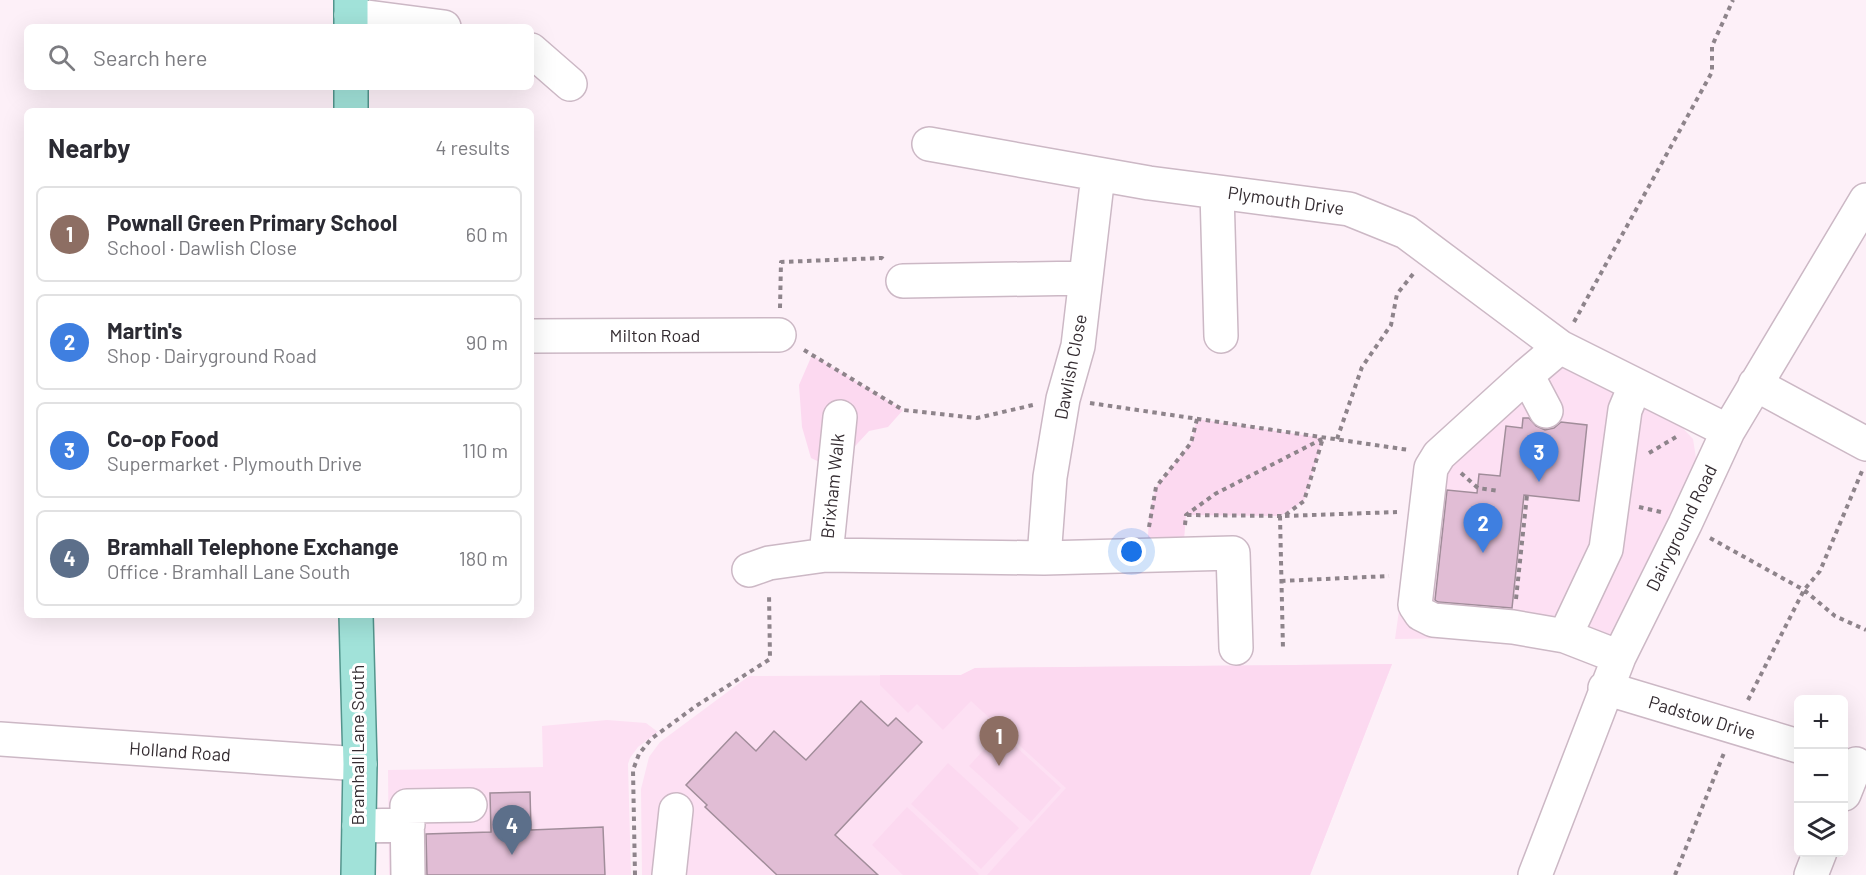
<!DOCTYPE html>
<html lang="en">
<head>
<meta charset="utf-8">
<style>
  :root { --surface:#fff; --page:#f7f7f7; --text:#2b2b33; --muted:#7c7c81; --line:#e1e1e2; --accent:#7c3aed }
  body { margin:0; font-family:Barlow,sans-serif; background:var(--page); color:var(--text) }
  .controls { position:absolute; right:18px; bottom:18px; display:grid; overflow:hidden; border-radius:9px; box-shadow:0 6px 24px #0002 }
  .controls button { width:54px; height:54px; display:grid; place-items:center; padding:0; border:0; border-bottom:2px solid var(--line); background:var(--surface); color:var(--text); font:30px sans-serif }
  .you { position:absolute; left:1132px; top:552px; width:21px; height:21px; margin:-15px; border:4px solid #fff; border-radius:50%; background:#1a73e8; box-shadow:0 0 0 9px #1a73e833 }
  .badge { display:grid; place-items:center; width:39px; height:39px; border-radius:50%; background:var(--accent); color:#fff; font-size:20px; font-weight:700 }
  .pin { position:absolute; translate:-50% -50px; filter:drop-shadow(0 2px 3px #0008) }
  .pin::after { content:''; position:absolute; top:32px; width:21px; height:18px; background:inherit; clip-path:polygon(0 0,100% 0,50% 100%) }
  .list { margin:0; padding:0; list-style:none }
  h2 { display:flex; justify-content:space-between; align-items:center; height:78px; margin:0; padding:0 24px; font-size:26px }
  h2 small { font-size:20px; font-weight:400; color:var(--muted) }
  .list li { display:grid; grid-template-columns:39px 1fr auto; gap:18px; align-items:center; box-sizing:border-box; height:96px; margin:0 12px 12px; padding:0 12px; border:2px solid var(--line); border-radius:9px }
  .list b { display:block; font-size:22px; white-space:nowrap }
  .list p { margin:0; font-size:20px; white-space:nowrap; color:var(--muted) }
  .list em { font-size:20px; font-style:normal; color:var(--muted) }
  .icon { flex:none; width:33px; height:33px; fill:none; stroke:currentColor; stroke-width:2; stroke-linecap:round; stroke-linejoin:round }
  .map { position:relative; flex:none; width:1866px; height:875px; overflow:hidden }
  .search { position:absolute; background:var(--surface); box-shadow:0 6px 24px #0002; left:24px; top:24px; width:510px; height:66px; display:flex; align-items:center; gap:15px; box-sizing:border-box; padding:0 21px; border-radius:9px; color:var(--muted); font-size:22px }
  .panel { position:absolute; background:var(--surface); box-shadow:0 6px 24px #0002; left:24px; top:108px; width:510px; height:510px; border-radius:9px }
  .map>svg:first-child { display:block }
</style>
</head>
<body>
<div class="map">
<svg width="1866" height="875" viewBox="0 0 1866 875">
  <rect width="100%" height="100%" fill="#fdf0f8"/>
  <!-- built -->
  <path fill="#fde0f3" d="M1530,351l148,72 15,16 3,19 -3,10 -95,191 -50,-10 -72,-11 -81,1 24,-170z
    M1392,664l-82,211h-668l-1,-86 8,-32 11,-15 89,-66 212,-1 14,-7z
    M607,720l39,3 12,9 -20,15 -8,11 -2,6 3,111h-242l-1,-105 155,-3 -1,-41z"/>
  <!-- green -->
  <path fill="#fcd9f0" d="M812,355l91,55 -15,17 -19,4 -35,38 -23,-11 -9,-31 -3,-42z
    M1197,419l126,19 -19,63 -24,15 -94,-1 -3,38 -36,1 2,-37 7,-30 35,-44z
    M1392,664l-82,211h-323l79,-87 -95,-87 -28,29 -26,-26 -9,9 -28,-28v-10h81l14,-7z
    M1000,732l61,56 -30,34 -62,-56z
    M948,763l71,65 -38,41 -70,-65z
    M907,807l72,67 -1,1h-75l-31,-30z"/>
  <!-- building -->
  <path fill="#e1bdd5" stroke="#a18d9a" stroke-width="1.5" d="M1523,418h6l7,8 9,4 9,-2 7,-6 26,3 -8,76 -55,-6 -12,113 -74,-6 -3,-2 12,-110 30,3 2,-19 21,2 6,-50 16,2z
    M861,701l27,25 8,-8 26,24 -87,93 43,40h-101l-72,-68 2,-2 -21,-20 50,-53 20,19 18,-20 32,29z
    M530,792l1,38 72,-3 2,48h-178l-1,-41 65,-2 -1,-39z"/>
  <g fill="none" stroke-linecap="round" stroke-linejoin="round">
    <defs>
      <path id="minor" d="M351,15l93,12
        M531,50l39,34
        M929,144l220,39 200,26 57,23 154,115 168,84
        M1098,175l-20,171 -15,53 -13,78 -6,81 189,-5 3,95
        M1217,192l4,144
        M903,281l183,-3
        M531,336l248,-1
        M1560,347l-33,28 -88,80 -8,13 -16,137 6,9 12,6 80,7 52,9
        M1527,375l19,36
        M1755,384l111,60
        M826,555l14,-138
        M749,570l20,-7 57,-8 218,3
        M1619,657l-54,-21 41,-87 19,-139 10,-24
        M1605,688l193,58
        M0,739l360,25
        M1844,794l12,-30
        M359,826l49,-1
        M408,875l-1,-69 63,-1
        M669,875l7,-65
        M1535,875l84,-218 66,-133 43,-93 138,-231
        M1811,875l9,-23"/>
      <path id="major" d="M351,27v-27
        M351,111v-24
        M356,615l4,149 -2,111"/>
    </defs>
    <!-- minor casing -->
    <use href="#minor" stroke="#ccb8c5" stroke-width="36"/>
    <!-- major casing -->
    <use href="#major" stroke="#53958d" stroke-width="36"/>
    <!-- path -->
    <path stroke="#8e848b" stroke-width="4" stroke-dasharray="4.5 4.5" stroke-linecap="butt" d="M780,308l1,-46 101,-4 3,3
      M1574,322l138,-250v-26l21,-46
      M804,350l99,60 74,8 56,-13
      M1090,403l319,47
      M1337,439l25,-72 29,-42 6,-31 16,-20
      M1649,453l27,-16
      M1461,473l17,15 21,3
      M1639,507l22,5
      M1187,515l97,1 20,-15 19,-63
      M1280,516l3,133
      M1285,516l112,-4
      M1185,525l1,-10 29,-21 107,-55
      M1149,527l7,-40 35,-44 6,-24
      M1710,538l94,52 31,26 31,14
      M1281,581l108,-5
      M1516,599l11,-104
      M1748,700l56,-110 16,-19 42,-100
      M635,875l-2,-105 6,-16 12,-15 45,-33 74,-47 -1,-66
      M1675,875l49,-122"/>
    <!-- minor -->
    <use href="#minor" stroke="#fff" stroke-width="33"/>
    <!-- major -->
    <use href="#major" stroke="#a1e2d9" stroke-width="33"/>
  </g>
  <g text-anchor="middle" stroke-width="6" stroke-linejoin="round" paint-order="stroke">
    <!-- street labels -->
    <g font-size="18" fill="#342c31" stroke="#fff">
      <text transform="translate(1286 201) rotate(8)" y="6">Plymouth Drive</text>
      <text x="655" y="342">Milton Road</text>
      <text transform="translate(1071 367) rotate(-79)" y="6">Dawlish Close</text>
      <text transform="translate(833 486) rotate(-84)" y="6">Brixham Walk</text>
      <text transform="translate(1682 528) rotate(-64)" y="6">Dairyground Road</text>
      <text transform="translate(1702 718) rotate(17)" y="6">Padstow Drive</text>
      <text transform="translate(358 745) rotate(-90)" y="6">Bramhall Lane South</text>
      <text transform="translate(180 752) rotate(4)" y="6">Holland Road</text>
    </g>
  </g>
</svg>
<div class="controls">
<button>+</button>
<button>−</button>
<button><svg class="icon" aria-label="layers" viewBox="0 0 24 24"><path d="M12 4l9 5-9 5-9-5zM3 14l9 5 9-5"/></svg></button>
</div>
<div class="you"></div>
<div class="pin badge" style="left:999px;top:766px;background:#8d6e63">1</div>
<div class="pin badge" style="left:1483px;top:553px;background:#3f7fe0">2</div>
<div class="pin badge" style="left:1539px;top:482px;background:#3f7fe0">3</div>
<div class="pin badge" style="left:512px;top:855px;background:#5c6f8a">4</div>
<div class="search"><svg class="icon" aria-label="search" viewBox="0 0 24 24"><circle cx="10" cy="10" r="6"/><path d="M15 15l6 6"/></svg>Search here</div>
<section class="panel">
<h2>Nearby<small>4 results</small></h2>
<ul class="list">
<li><span class="badge" style="background:#8d6e63">1</span><div><b>Pownall Green Primary School</b><p>School · Dawlish Close</p></div><em>60 m</em></li>
<li><span class="badge" style="background:#3f7fe0">2</span><div><b>Martin's</b><p>Shop · Dairyground Road</p></div><em>90 m</em></li>
<li><span class="badge" style="background:#3f7fe0">3</span><div><b>Co-op Food</b><p>Supermarket · Plymouth Drive</p></div><em>110 m</em></li>
<li><span class="badge" style="background:#5c6f8a">4</span><div><b>Bramhall Telephone Exchange</b><p>Office · Bramhall Lane South</p></div><em>180 m</em></li>
</ul>
</section>
</div>
</body>
</html>
